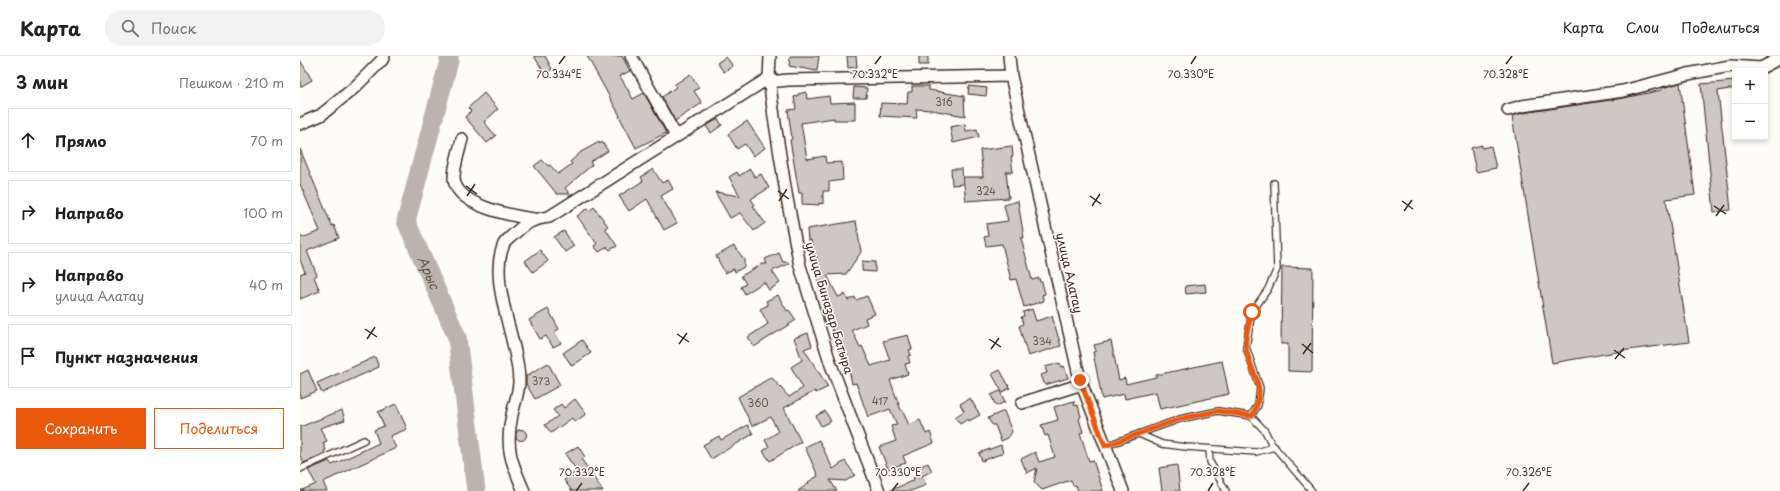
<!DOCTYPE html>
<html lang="ru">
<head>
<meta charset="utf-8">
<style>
  :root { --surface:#fff; --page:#f2f2f2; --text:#202124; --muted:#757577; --line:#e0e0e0; --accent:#ea580c }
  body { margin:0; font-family:"Playpen Sans",sans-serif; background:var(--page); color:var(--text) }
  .controls { position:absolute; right:12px; top:12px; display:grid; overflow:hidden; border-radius:0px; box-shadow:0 2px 6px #0003 }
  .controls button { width:36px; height:36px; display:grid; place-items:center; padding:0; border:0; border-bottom:1px solid var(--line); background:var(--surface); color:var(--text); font:20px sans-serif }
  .stop { position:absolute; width:12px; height:12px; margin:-9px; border:3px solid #ea580c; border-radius:50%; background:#fff }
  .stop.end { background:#ea580c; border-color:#fff; box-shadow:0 1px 4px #0008 }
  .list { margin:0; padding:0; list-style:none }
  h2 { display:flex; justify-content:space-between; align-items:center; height:52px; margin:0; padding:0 16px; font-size:17px }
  h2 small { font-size:13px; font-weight:400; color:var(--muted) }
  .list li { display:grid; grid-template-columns:26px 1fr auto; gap:12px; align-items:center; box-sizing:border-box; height:64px; margin:0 8px 8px; padding:0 8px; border:1px solid var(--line); border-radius:0px }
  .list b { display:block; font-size:15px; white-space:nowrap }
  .list p { margin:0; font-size:13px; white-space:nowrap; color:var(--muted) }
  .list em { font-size:13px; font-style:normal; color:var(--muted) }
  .actions { display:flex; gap:8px; padding:12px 16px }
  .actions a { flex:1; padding:9px 0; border:1px solid var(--accent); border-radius:0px; text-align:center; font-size:14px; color:var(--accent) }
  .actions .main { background:var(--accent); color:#fff }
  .icon { flex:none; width:22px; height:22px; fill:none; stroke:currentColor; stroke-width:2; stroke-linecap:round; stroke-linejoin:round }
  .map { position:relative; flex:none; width:1480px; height:435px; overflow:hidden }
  header { display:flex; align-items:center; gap:24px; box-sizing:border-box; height:56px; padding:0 20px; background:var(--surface); border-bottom:1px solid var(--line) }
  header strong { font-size:19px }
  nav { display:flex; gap:22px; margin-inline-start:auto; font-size:14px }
  .search { width:280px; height:36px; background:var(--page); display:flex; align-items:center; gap:10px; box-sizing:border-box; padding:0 14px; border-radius:22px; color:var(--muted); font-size:15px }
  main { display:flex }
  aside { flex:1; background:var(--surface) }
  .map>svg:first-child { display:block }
</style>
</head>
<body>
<header>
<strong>Карта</strong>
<div class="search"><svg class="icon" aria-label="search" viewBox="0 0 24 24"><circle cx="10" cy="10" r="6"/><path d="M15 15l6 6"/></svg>Поиск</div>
<nav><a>Карта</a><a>Слои</a><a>Поделиться</a></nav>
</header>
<main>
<aside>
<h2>3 мин<small>Пешком · 210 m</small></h2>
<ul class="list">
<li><svg class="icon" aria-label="ahead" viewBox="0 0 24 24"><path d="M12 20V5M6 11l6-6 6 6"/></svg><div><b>Прямо</b></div><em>70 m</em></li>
<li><svg class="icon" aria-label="right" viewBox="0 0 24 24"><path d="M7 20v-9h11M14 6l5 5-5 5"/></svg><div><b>Направо</b></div><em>100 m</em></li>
<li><svg class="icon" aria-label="right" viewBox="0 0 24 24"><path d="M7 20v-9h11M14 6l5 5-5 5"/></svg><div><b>Направо</b><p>улица Алатау</p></div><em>40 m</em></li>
<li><svg class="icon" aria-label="arrive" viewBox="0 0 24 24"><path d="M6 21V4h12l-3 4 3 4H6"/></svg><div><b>Пункт назначения</b></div></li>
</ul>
<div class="actions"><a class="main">Сохранить</a><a>Поделиться</a></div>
</aside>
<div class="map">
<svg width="1480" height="435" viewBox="0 0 1480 435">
  <rect width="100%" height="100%" fill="#fdfcf7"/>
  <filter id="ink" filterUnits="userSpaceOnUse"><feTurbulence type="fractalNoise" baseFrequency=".025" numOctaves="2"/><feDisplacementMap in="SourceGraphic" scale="8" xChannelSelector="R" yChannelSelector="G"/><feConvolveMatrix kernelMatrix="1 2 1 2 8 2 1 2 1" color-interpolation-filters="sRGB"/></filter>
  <g filter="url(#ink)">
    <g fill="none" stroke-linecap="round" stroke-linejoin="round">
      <!-- river -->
      <path stroke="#bbb4ad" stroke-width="19" id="s1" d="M149,0v5l-43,160 51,116 19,154"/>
    </g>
    <!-- building -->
    <path fill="#cdc8c2" stroke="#3b2a1e" d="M234,0h11l7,13 -7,5z
      M287,0h35l8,15 -10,5 13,23 11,-6 22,40 -30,15 -17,-32h1z
      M490,0h29l-2,15 -28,-5z
      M547,0h9l1,11 -9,1z
      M619,0h9v9h-9z
      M426,1l7,9 -9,6 -7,-9z
      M0,4l12,20 -12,7z
      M390,18l9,14 -5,3 8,12 -27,18 -13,-24 14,-10 -2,-2z
      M1435,25v7l-17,3 13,119 -17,2 -13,-128z
      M1380,27l15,112 -29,4 23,143 -61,8 -76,13 -40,-247 11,-3 101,-15 38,-8v-2z
      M612,30h17v4l35,6 1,20 -33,-6 -16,-1 1,9 -37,-2 1,-13 26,1 1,-12h4z
      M669,30l18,2 -1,8 -18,-2z
      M554,31l13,1 -1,10h-13z
      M506,36l1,7 22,-3 1,7 25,-1v18h-21v-2l-33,5 6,36 18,-3 1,7 16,-1 1,18 -14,2v9h-6v13l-4,-1v2l-17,-1v-11h-3l-9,-53 2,-1 -4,-29 8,-1 -2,-12 4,-1v-2z
      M184,37l14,16 -14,13 12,14 -9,7 -22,-26 6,-6 -3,-3z
      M418,63l4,6 -11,8 -5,-7z
      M447,65l18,27 -12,8 -8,-12 -8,5 -9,-15z
      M665,68l1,7 11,-2 2,8 -26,6 -3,-16z
      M299,86l1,2 2,-2 6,9 -18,11 2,3 -27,23 5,6h-13l-23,-28 8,-6 6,6 2,-1 8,9 14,-10 -2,-2 11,-10z
      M1182,89v3l9,-2 5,22 -20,4 -5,-24z
      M712,90l1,10 -2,1 2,15h-7l3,26 -43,3 -3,-24h20l-3,-27z
      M0,93l32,77 2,-1 5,13 -32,13 10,24 -3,2 6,14 -20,8v-25l5,-2 -5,-12v-26l2,4 18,-7 -20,-47z
      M353,113l9,14 6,-3 5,9 -12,7 16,27 -13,7 -17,-31 -18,12 -10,-15 24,-15 -2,-4z
      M450,113l5,8 6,-3 8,14 -18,11 4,6 -2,1 12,17 -11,8 -14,-18 -10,5 -15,-26 25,4 -11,-19 8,-5 2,4z
      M651,113h11l1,15 -11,1z
      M718,145l6,37h-3l11,42 7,-2 1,4h2l3,12 -3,1 2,6 -20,6 -8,-28 -5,1 -9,-36 -16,2 -2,-9 4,-1 -2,-12 22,-3 -4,-16z
      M294,151l14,19 -3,2 12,18 -7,4 -3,-3 -8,5 -5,-6 3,-2 -20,-28 11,-8 1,3z
      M556,165l5,31 -15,22 -19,1 11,22 7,-3 3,6 7,-3 1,3 11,-4 8,18 -10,4 2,6 -15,6 8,17 2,-1 9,20 19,-6 -7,-19 25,-6 4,14 -3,1 2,5 -3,1 2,7 -5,1 3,10 -18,6 11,30h1l7,15 11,-5 6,14 4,-2 4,11 -31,13 3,7 -18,6 -9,-22 17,-6 -5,-15 6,-1 -7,-16 -22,8 -12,-34 -4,1 -2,-10 -11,-24 3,-1 -13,-25 3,-3 -8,-18 3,-2 -9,-18 -1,-26 -3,1 -3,-18 -3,1 -1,-12z
      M264,175l10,15 -9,6 -11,-15z
      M434,190l10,13v8l-9,5 -1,-3 -9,4 -9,-17z
      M240,194l8,11 -15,11 -8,-11z
      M479,197l4,9h5l1,2 -17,7 8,12 -11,7 -5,-8 -19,12 -4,-7 5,-3 -5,-8 21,-12h5l-2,-5z
      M562,205l13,1v10l-13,-1z
      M982,211l31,1 -1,104 -24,-1v-27h-7z
      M905,228l1,8 -20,2 -1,-8z
      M478,239l9,16 2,-1 7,10 -42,27 -6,-10 20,-13 -8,-15 8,-4 -2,-4z
      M248,253l11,20 -5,3 7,11 -8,4 -7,-11 -6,3 -11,-19z
      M732,253l4,12 16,-5 9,30 -33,10 -9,-30 4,-2 -2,-7 3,-1 -1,-4z
      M508,277l4,13 -8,3 24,38 -12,6 -1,-2 -31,17 17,34 -31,19 -7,-10 6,-4 -4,-7 13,-8 -7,-15 -19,9 -14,-29 32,-19h2l17,19 14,-9 -12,-21 11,-7 -8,-22z
      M282,284l9,13 -19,13 -9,-13z
      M811,285l8,39 6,-2 1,6 30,-7v-2l66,-14 7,33 -69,15 -4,-17 -31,7 -1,-5 -22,5 -9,-47 3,-1 -2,-6z
      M75,301l4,10 -57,26 -5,-10z
      M248,307l12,22 -25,14 -9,-15v-8z
      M760,307l1,4 3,-1 4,12 -23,7 -4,-10 6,-2 -2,-6z
      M8,314l9,21 -17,7v-24z
      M700,314l10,18 -8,4 -10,-18z
      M700,335l5,11 -9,4 -5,-11z
      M670,342l10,17 -11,6 -1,-2 -8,5 -5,-7 9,-6 -4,-7z
      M275,343l11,15 -11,8 -3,-4 -21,15 -6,-8 13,-9 -5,-6 8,-6 3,4z
      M774,345l1,5 3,-1 3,12 -2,2 4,13 -3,1 9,28 4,-1 10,31h-25l-2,-6 -3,1 -2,-6 -29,10 -8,-8 3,-14 -10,5 -6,-14 14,-7 4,10 16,-5 -7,-22 -3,1 -4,-11 17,-5 -4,-13z
      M96,348l11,25 -17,7 6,12 -73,34 4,9h-27l16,-7 -8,-14 21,-9 3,4 47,-22 -5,-13 10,-4 -6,-14z
      M42,354l3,10 -25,8 7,13 -4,2 3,7 -2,1 1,2 -21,10 -4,-7v-29z
      M525,355l6,10 -10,5 -5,-10z
      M704,355l8,21 -4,6 -7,3 -6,-16h-3l-4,-7z
      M448,369l5,9 -42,25 -8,-14 16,-9 2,4z
      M215.5 379a5.5 5.5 0 1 1 11 0a5.5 5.5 0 1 1-11 0Z
      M519,384l14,29 12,-8 10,14 -9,6 -16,-1 7,11h-39l11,-8 -1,-1 10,-6 -13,-29z
      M701,389l2,8 -21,8 -3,-8z
      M278,390l7,11 -3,3 21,31h-31l-8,-11 13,-9 -12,-17z
      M628,407l4,8 -10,5 4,9 -15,6h-22l25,-11 -1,-2 6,-2 -4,-7z
      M877,409l3,26h-18l-3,-23z"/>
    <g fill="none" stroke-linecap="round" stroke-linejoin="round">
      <defs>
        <path id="lane" d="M951,360l7,-11 2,-17 -14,-41 6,-35 16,-23 9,-20 -3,-86
          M839,378l23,10 24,3 70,5 19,-5
          M805,390l75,-27 38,-8 33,5 14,15 6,12 41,48
          M909,393l1,13 16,29
          M0,413l64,-29"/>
        <path id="street" d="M331,0l45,80
          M470,0l-1,22 5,39 12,76 14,73 31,99 48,126
          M709,0l2,20 69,304 43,111
          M470,26l18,-2 223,-4
          M1208,54l14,-4 101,-15 65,-17 42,-8 31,2 19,-10
          M0,68l21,-9 33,-27 28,-28 2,-4
          M162,83c-3,13 -8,26 -8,39 1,28 59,38 80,41
          M722,347l60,-19
          M224,435c-13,-29 -19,-44 -12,-76 2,-10 7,-23 7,-33 0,-41 -32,-100 -15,-138 2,-4 7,-7 11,-11 10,-10 19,-14 34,-16l220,-139"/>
      </defs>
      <!-- lane casing -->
      <use href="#lane" stroke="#3b2a1e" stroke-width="8"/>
      <!-- street casing -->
      <use href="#street" stroke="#3b2a1e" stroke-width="14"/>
      <!-- lane -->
      <use href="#lane" stroke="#fdfcf7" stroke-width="5.5"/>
      <!-- street -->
      <use href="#street" stroke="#fdfcf7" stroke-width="11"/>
    </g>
  </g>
  <g fill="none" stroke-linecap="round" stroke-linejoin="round" filter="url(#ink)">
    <!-- route -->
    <path stroke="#ea580c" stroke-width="5" d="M780,324l25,66 75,-27 38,-8 34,5c17,-30 -1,-40 -6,-68 -2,-10 4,-26 6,-36"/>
  </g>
  <!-- ticks -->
  <path fill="none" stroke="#3b2a1e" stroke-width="1.5" d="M259,8l6,-8M575,8l6,-8M891,8l5,-8M1206,8l6,-8M166,130l11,8M478,135l11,8M167,140l8,-12M790,140l11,8M479,145l8,-12M1102,145l11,8M792,150l8,-12M1414,150l12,8M1104,155l8,-11M1416,160l8,-11M65,273l12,8M377,278l12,8M67,283l8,-12M689,283l12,8M379,288l8,-11M1002,288l11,9M691,293l8,-11M1314,294l11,8M1003,298l8,-11M1315,303l9,-11M276,435l6,-8M592,435l6,-8M908,435l5,-8M1223,435l6,-8"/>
  <g text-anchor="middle" stroke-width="3" stroke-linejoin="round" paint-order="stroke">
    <!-- number labels -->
    <g font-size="10" fill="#605247">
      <text x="644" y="50">316</text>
      <text x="686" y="139">324</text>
      <text x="742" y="289">334</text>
      <text x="241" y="329">373</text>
      <text x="580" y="349">417</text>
      <text x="458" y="351">360</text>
    </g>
    <!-- street labels -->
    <g font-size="12" fill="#3b2a1e" stroke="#fdfcf7">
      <text transform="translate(769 217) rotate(77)" y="4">улица Алатау</text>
      <text transform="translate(529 252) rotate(73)" y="4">улица Биназар Батыра</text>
    </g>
    <!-- water labels -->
    <g font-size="13" font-style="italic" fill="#615349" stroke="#fdfcf7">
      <text dy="5" stroke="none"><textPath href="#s1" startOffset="227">Арыс</textPath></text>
    </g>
  </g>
  <g font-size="10" text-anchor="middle" fill="#3b2a1e" stroke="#fdfcf7" stroke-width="3" stroke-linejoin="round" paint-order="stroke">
    <text x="259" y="22">70.334°E</text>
    <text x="575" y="22">70.332°E</text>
    <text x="891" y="22">70.330°E</text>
    <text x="1206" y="22">70.328°E</text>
    <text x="282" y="420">70.332°E</text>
    <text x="598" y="420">70.330°E</text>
    <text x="913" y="420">70.328°E</text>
    <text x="1229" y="420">70.326°E</text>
  </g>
</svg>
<div class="controls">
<button>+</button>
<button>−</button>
</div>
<div class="stop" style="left:952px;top:256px"></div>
<div class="stop end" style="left:780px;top:324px"></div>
</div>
</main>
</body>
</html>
